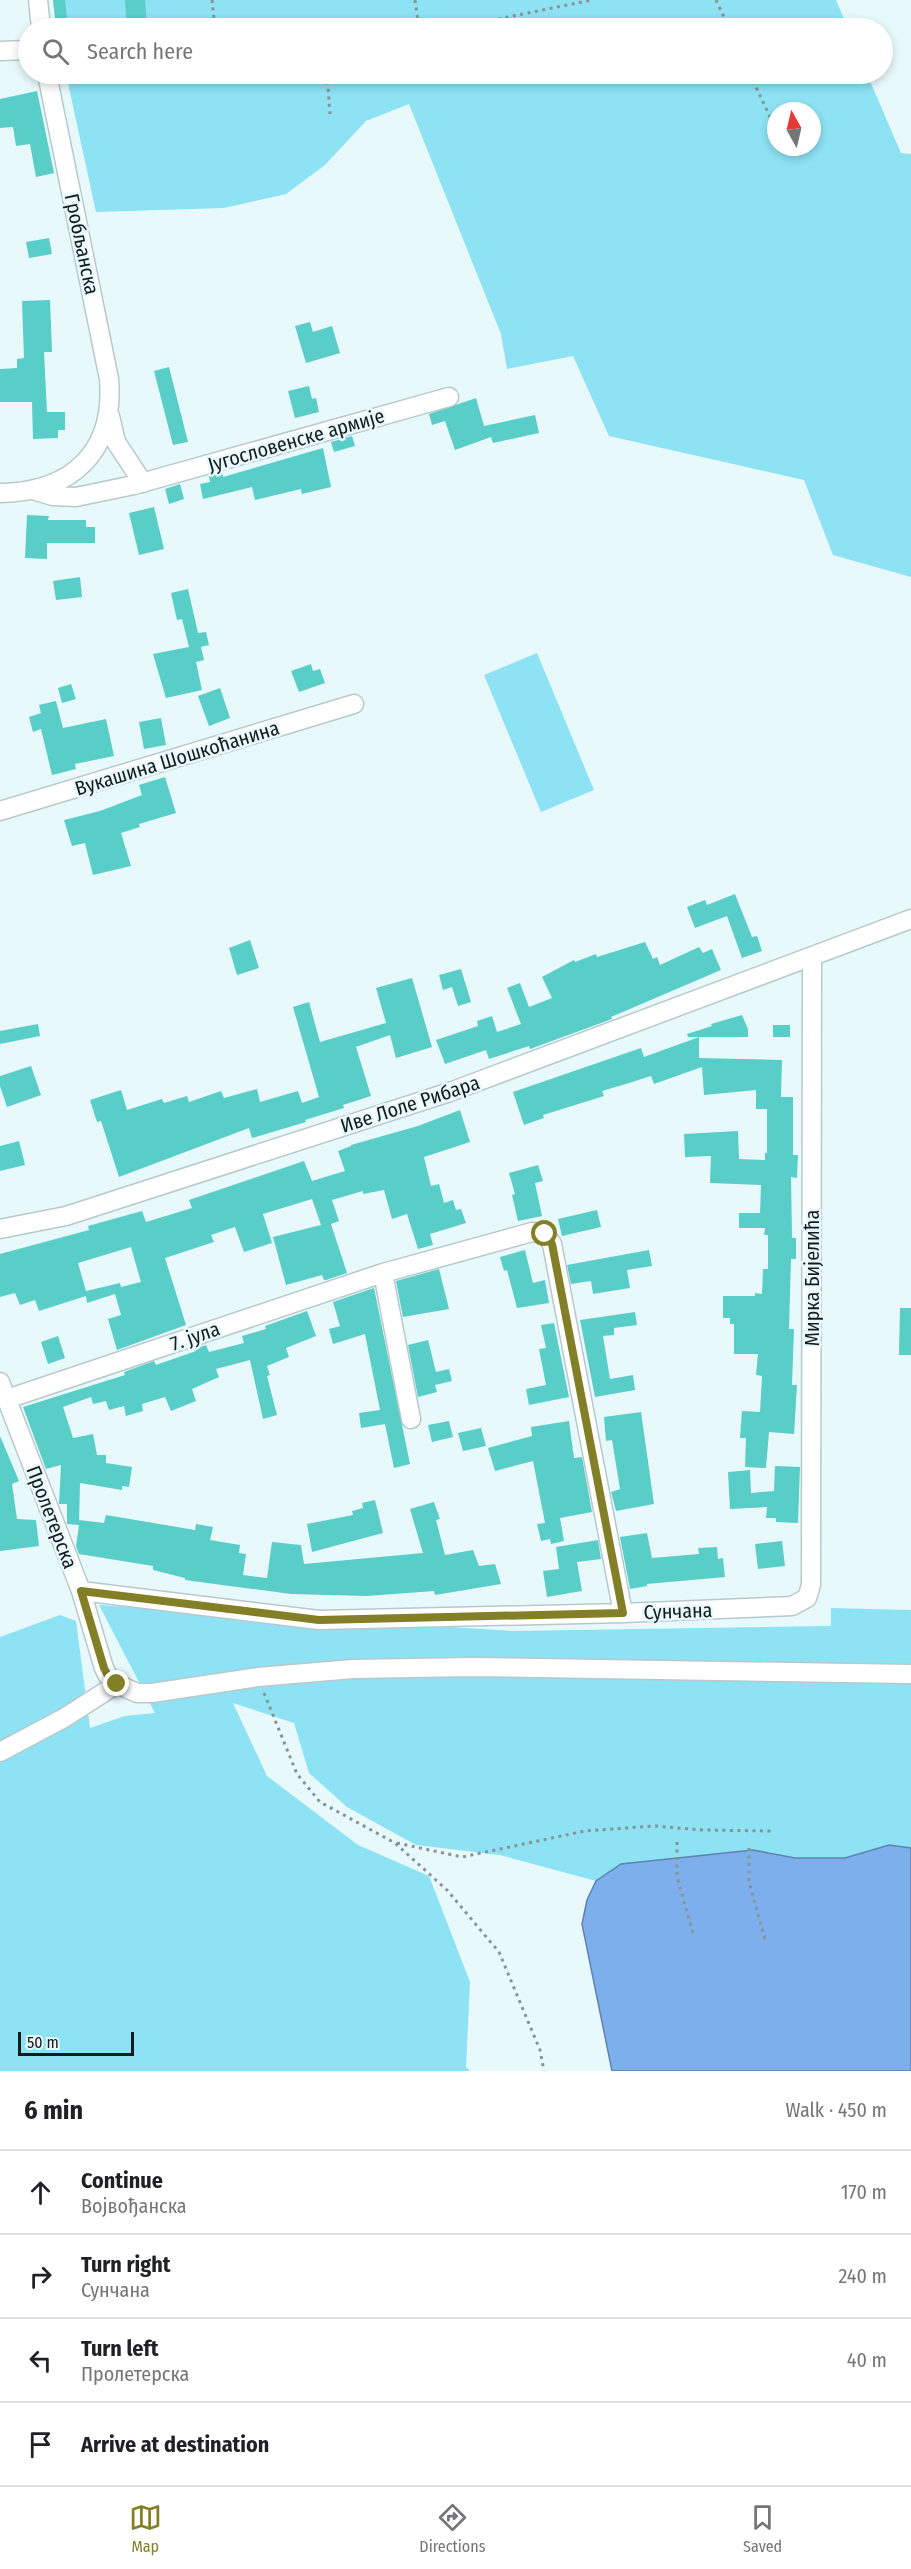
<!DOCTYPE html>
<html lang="en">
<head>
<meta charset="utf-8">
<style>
  :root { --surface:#fff; --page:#f2f2f2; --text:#202124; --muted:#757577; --line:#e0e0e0; --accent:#837f26 }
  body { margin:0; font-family:"Fira Sans Condensed",sans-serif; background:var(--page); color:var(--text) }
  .compass { position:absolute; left:767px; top:102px; width:54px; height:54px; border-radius:50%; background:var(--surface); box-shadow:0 3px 9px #0003; rotate:352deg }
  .scale { position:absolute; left:18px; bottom:15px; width:116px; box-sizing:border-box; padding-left:6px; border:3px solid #151b1c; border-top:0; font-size:16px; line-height:21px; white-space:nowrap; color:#151b1c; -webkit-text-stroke:4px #e8f9fc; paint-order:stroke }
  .stop { position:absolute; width:18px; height:18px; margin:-14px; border:4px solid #837f26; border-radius:50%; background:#fff }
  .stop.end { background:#837f26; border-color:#fff; box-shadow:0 2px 6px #0008 }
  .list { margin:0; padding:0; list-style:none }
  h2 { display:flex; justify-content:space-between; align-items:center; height:78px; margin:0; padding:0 24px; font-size:26px }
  h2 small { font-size:20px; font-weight:400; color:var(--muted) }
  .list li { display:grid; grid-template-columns:39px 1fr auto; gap:18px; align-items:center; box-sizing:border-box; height:84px; padding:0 24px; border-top:2px solid var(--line) }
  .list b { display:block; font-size:22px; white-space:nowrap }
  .list p { margin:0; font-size:20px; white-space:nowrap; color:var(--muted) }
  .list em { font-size:20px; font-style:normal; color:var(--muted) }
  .icon { flex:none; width:33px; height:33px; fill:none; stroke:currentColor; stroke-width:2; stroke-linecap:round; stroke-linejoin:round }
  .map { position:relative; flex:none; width:911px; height:2071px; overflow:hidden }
  .search { position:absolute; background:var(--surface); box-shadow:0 3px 9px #0003; left:18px; right:18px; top:18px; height:66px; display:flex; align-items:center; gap:15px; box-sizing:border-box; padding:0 21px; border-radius:33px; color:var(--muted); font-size:22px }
  .sheet { height:414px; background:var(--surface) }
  nav { display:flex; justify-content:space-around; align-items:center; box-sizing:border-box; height:84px; border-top:2px solid var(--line); background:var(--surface); font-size:16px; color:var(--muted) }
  nav a { display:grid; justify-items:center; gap:3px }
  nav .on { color:var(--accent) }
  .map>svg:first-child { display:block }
</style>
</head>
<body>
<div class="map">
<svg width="911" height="2071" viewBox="0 0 911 2071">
  <rect width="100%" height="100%" fill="#e8f9fc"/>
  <!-- green -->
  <path fill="#8de2f4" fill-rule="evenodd" d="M58,0h778l12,28h-787z
    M66,74h801l34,79 10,1v423l-78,-22 -29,-75 -195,-44 -36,-80 -66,13 -6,-35 -92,-230 -43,17 -41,44 -39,29 -62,14 -128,4zM776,111h36v36h-36z
    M537,653l57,137 -53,22 -57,-137z
    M99,1605l413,26 319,-5v-18l80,2v238l-22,-3 -44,13h-50l-42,-8 -132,14 -25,17 -96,-26 -84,-10 -69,-38 -38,-34 -15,-50 -61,-20 34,73 91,69 71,31 41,106 -4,85 4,4h-470v-434l60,-22 16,6 14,107 35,-12 30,-3z"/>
  <!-- water -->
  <path fill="#7eafed" stroke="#5e83ae" stroke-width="1.5" d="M889,1845l22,3v223h-299l-30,-147 5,-24 9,-19 25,-17 132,-14 42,8h50z"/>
  <!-- building -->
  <path fill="#59cdc8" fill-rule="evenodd" d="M53,0h12l3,28h-12z
    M125,0h20l2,28h-20z
    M37,91l17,82 -18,4 -6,-33 -14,2 -3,-19 -13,1v-29z
    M49,238l3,16 -23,4 -3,-16z
    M50,300l2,52h-8l3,60h18v18h-7v8l-25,1 -1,-37h-32v-33l17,-1v-9l7,-1 -2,-57z
    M310,322l3,10 19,-6 8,27 -34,10 -11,-37z
    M169,367l19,75 -15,3 -19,-74z
    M309,386l3,13 4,-1 3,14 -24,6 -7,-27z
    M476,398l8,28 51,-11 4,18 -46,10 -2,-6 -36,13 -10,-29 -13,4 -3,-11z
    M352,436l3,10 -21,6 -3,-10z
    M323,448l8,39 -29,7 -1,-5 -46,11 -3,-13 -49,12 -3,-15 10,-2 -1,-6 13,-4 1,5z
    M180,484l4,15 -15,5 -4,-15z
    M154,507l10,42 -25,6 -10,-42z
    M27,515l22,1 -1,4h38v7h9v16h-48v16l-22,-1z
    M80,577l2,20 -26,3 -3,-19z
    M188,589l10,44 8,-1 3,13 -8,2 3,13 -8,2 6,28 -36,8 -13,-44 36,-7 -7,-28 -5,1 -6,-27z
    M311,664l2,7 7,-2 5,14 -26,9 -8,-21z
    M71,684l5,15 -14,4 -4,-15z
    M220,688l10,30 -21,8 -11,-30z
    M56,701l7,27 43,-9 8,37 -39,8 1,5 -24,6 -11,-46 -8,3 -4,-15 12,-4 -2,-8z
    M161,718l5,27 -22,4 -5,-27z
    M165,777l11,36 -37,11 1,3 -19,6 10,33 -38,9 -8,-32 -13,3 -8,-26 36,-9 42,-16 -3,-10z
    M735,894l17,43 5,-1 5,15 -20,7 -15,-42 -32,12 -8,-21 18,-7 2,5z
    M250,940l9,28 -22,7 -8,-27z
    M645,942l8,17 4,-2 3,8 39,-18 4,6 9,-4 9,21 -110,47 1,2 -82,30 -1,-3 -40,13 -3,-9 -41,14 -9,-24 42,-14 -1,-5 15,-5 5,16 24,-8 -14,-36 13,-5 9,24 23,-9 -10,-21 32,-17 1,2 21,-8 1,3z
    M461,969l10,33 -13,4 -6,-19 -9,3 -4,-15z
    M412,978l20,69 -36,11 -6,-23 -34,12 15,49 -28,9 1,3 -39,12 1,2 -54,16 -3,-10 -130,49 -18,-56 -4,1 -7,-22 31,-10 6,20 35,-11 2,4 23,-7 2,6 32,-11 3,7 33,-9 3,13 38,-11 4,12 17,-6 -26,-90 16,-5 11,40 66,-19 -10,-35z
    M742,1015l6,14v8h-60l-1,-3 25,-8 -1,-2z
    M38,1024l2,12 -40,8v-13z
    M773,1025h17v12h-17z
    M699,1037v21l83,2 -1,37h12v58h5l-1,23 -6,-1 1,61h4v21h-5l-2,70h5l-2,56h5l-3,49 -25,-2 -3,36 -21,-1 1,-29h-6l2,-27 18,1 2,-36 -6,-1 2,-21h-24v-30h-4v-6h-7v-22h32v-3l7,1 1,-25h5v-34h-4l1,-7h-26v-15h21l1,-28 -51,-2 1,-27 -26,1 -1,-23 54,-3 1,28 26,1v-7h2v-44h-11v-19l-52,5 -2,-28 -48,17 -3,-8 -22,7 -27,8 2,5 -61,19 1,3 -20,7 -11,-33 128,-44 3,9z
    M31,1066l10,29 -34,12 -7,-21v-10z
    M460,1110l10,32 -46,15 7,29 8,-2 5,19 9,-3 3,10 5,-1 5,14 -36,11 3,11 -15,4 -11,-35 -15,5 -8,-29 -21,4v-3l-31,9 7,21 -8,3 16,49 -21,7h-2l-2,-5 -36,10 -13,-48 48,-12 -9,-26 -49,15 9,29 -28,9 -9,-25 -24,8 3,7 -49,16 21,67 -69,25 -9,-31 13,-4 -6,-21 -28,9 -1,-7 -47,15 -4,-11 -15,5 -5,-12 -15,4v-43l89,-24 -1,-4 54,-15 4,11 46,-14 -3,-8 115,-39 8,20 33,-10 -7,-20 13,-5v-1l67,-19zM131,1247l10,35 -20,5 -1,-4 -34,8 -8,-28z
    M19,1141l6,24 -25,6v-25z
    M538,1165l5,16 -8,2 7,33 -24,5 -6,-26 3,-1 -6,-21z
    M597,1210l4,17 -39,9 -4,-17z
    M525,1250l8,33 12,-3 4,23 -32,5 -10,-38 -3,1 -4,-14z
    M649,1250l3,16 -25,4 3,18 -37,6 -2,-13 -20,3 -4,-19z
    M439,1269l10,40 -46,8 -7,-36z
    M374,1288l36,176 -16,4 -9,-44 -24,4 -2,-15 21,-3 -15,-76 -32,10 -4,-15 11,-3 -7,-24z
    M900,1308h11v47h-12z
    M307,1311l9,25 -30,12 3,9 -22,9 3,9 -3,1 10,39 -14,4 -13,-59 -34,9 3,8 -27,12 4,12 -25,10 -6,-14 -23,7 1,7 -17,5 -2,-10 -15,4 -3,-9 -13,3 -2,-7 -28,10 10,31 20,-4 4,21h9v8l26,4 -3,20 -7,-1v4l-42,-7 -1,41v-4l25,3 2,-8 89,15 1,-6 17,3 -3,13 30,5 -1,8 7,1 -3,21 24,3 5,-36 29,3 3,19 119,-11 -13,-44 24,-7 6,17 -4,1 9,35 28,-5 6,16 16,-2 6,20 -66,11 -1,-4 -67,5 -76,-2 -106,-14v-2l-32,-8v-4l-74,-12 -3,-8 3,-21 -12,-1v-20h-8l2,-39 -15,4 -23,-62 102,-32 -1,-3 30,-11 2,4 40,-14 -1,-2 11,-4 3,7 35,-9 -2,-7 24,-7 -1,-3z
    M635,1312l2,13 -23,3v7l-11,1 7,43 23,-4 2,15 -40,7 -15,-77z
    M554,1323l15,74 -40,8 -3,-16 20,-4 -7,-36 7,-1 -5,-23z
    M58,1336l7,22 -17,6 -7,-22z
    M428,1340l8,32 13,-3 3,12 -17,4 2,7 -19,5 -10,-52z
    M641,1412l13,92 -38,7 -5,-19 9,-3 -8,-49 -6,1 -2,-24z
    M449,1421l4,16 -21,5 -4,-17z
    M569,1421l5,37 8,-1 10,55 -32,6 4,23 -13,3 -1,-5 -9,2 -4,-17 8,-1 -12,-62 -38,10 -7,-23 44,-12 -1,-9z
    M481,1428l5,18 -23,5 -5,-18z
    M0,1436l19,45 -7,3 5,35 19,1 3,26 -39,5z
    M775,1466l25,1 -2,56 -22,-1v-4h-10l1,-11 -37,2 -2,-37 22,-2 1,23 23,-2z
    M375,1500l8,33 -71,19 -5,-28 46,-9 -1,-4 11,-3 -1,-5z
    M647,1533l5,25 47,-4 -1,-6 19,-1 1,12 5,-1 2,19 -78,7v2l-17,3 -10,-52z
    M598,1540l3,19 -24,3 5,29 -35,6 -4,-26 16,-2 -3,-22z
    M782,1541l3,25 -27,3 -3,-25z"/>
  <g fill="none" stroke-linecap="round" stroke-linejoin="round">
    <defs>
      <path id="street" d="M38,0l3,28
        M0,51l28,-1
        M110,416l6,26 27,41
        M36,491l17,5 23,1 58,-12 315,-88
        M0,493c71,-1 115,-40 109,-114l-62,-305
        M0,811l354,-107
        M0,1229l66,-13 384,-124 461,-173
        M383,1273l28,146
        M0,1382l81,209 23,77 4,8 9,8 20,9h15l106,-16 95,-8 119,-2 439,7
        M7,1399l376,-126 149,-41 13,2 7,10 71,369
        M81,1591l238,29 304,-7 169,-7 15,-8 4,-13 1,-628
        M0,1752l64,-34 53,-34"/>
    </defs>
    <!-- street casing -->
    <use href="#street" stroke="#b8c8cb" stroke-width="21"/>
    <!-- path -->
    <path stroke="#879395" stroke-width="3" stroke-dasharray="3 4.5" stroke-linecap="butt" d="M212,0l3,28
      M415,0l4,28
      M716,0l13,28
      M454,28l138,-28
      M327,74l3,40
      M750,74l20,43
      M264,1693l33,81 23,28 75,41 52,47 52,62 41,98 4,21
      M677,1842v35l16,56
      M397,1843l65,14 123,-26 69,-5 49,4 68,1
      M749,1848v34l16,57"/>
    <!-- street -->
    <use href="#street" stroke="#fff" stroke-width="18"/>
  </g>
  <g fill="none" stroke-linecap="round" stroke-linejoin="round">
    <!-- route -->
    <path stroke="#837f26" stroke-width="8" d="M117,1684l-9,-8 -4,-8 -23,-77 238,29 304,-7 -71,-369 -7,-10"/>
  </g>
  <g text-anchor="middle" stroke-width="5" stroke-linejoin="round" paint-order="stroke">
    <!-- street labels -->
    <g font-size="20" fill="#151b1c" stroke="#e8f9fc">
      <text transform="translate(82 244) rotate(78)" y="7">Гробљанска</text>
      <text transform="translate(296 440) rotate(-16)" y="7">Југословенске армије</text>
      <text transform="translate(177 758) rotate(-17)" y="7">Вукашина Шошкоћанина</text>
      <text transform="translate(410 1104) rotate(-18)" y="7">Иве Лоле Рибара</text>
      <text transform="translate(812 1278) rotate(-90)" y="7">Мирка Бијелића</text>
      <text transform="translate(195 1336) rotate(-19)" y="7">7. јула</text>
      <text transform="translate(52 1517) rotate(69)" y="7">Пролетерска</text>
      <text transform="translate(678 1611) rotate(-2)" y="7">Сунчана</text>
    </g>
  </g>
</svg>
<svg class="compass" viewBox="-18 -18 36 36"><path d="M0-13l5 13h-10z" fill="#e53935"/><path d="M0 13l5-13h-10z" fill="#757577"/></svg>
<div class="scale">50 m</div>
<div class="stop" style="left:545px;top:1234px"></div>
<div class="stop end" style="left:117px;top:1684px"></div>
<div class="search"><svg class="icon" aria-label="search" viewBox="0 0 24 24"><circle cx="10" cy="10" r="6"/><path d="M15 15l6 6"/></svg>Search here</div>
</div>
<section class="sheet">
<h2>6 min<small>Walk · 450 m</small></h2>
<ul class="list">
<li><svg class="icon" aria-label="ahead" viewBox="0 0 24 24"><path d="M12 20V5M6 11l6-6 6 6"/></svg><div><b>Continue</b><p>Војвођанска</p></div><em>170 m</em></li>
<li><svg class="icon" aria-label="right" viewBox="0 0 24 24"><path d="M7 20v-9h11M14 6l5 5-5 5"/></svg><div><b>Turn right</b><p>Сунчана</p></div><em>240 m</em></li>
<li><svg class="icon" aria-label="left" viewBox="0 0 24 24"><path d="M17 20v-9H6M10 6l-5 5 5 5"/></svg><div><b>Turn left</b><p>Пролетерска</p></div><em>40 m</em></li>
<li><svg class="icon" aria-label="arrive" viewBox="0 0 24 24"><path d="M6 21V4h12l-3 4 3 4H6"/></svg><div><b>Arrive at destination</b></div></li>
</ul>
</section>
<nav>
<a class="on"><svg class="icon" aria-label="map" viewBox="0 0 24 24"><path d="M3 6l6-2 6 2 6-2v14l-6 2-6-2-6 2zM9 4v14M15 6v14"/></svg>Map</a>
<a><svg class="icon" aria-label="directions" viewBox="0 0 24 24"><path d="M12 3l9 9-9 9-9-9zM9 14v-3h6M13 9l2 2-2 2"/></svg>Directions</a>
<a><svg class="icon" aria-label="saved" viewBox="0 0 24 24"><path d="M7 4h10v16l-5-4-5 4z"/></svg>Saved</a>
</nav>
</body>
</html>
